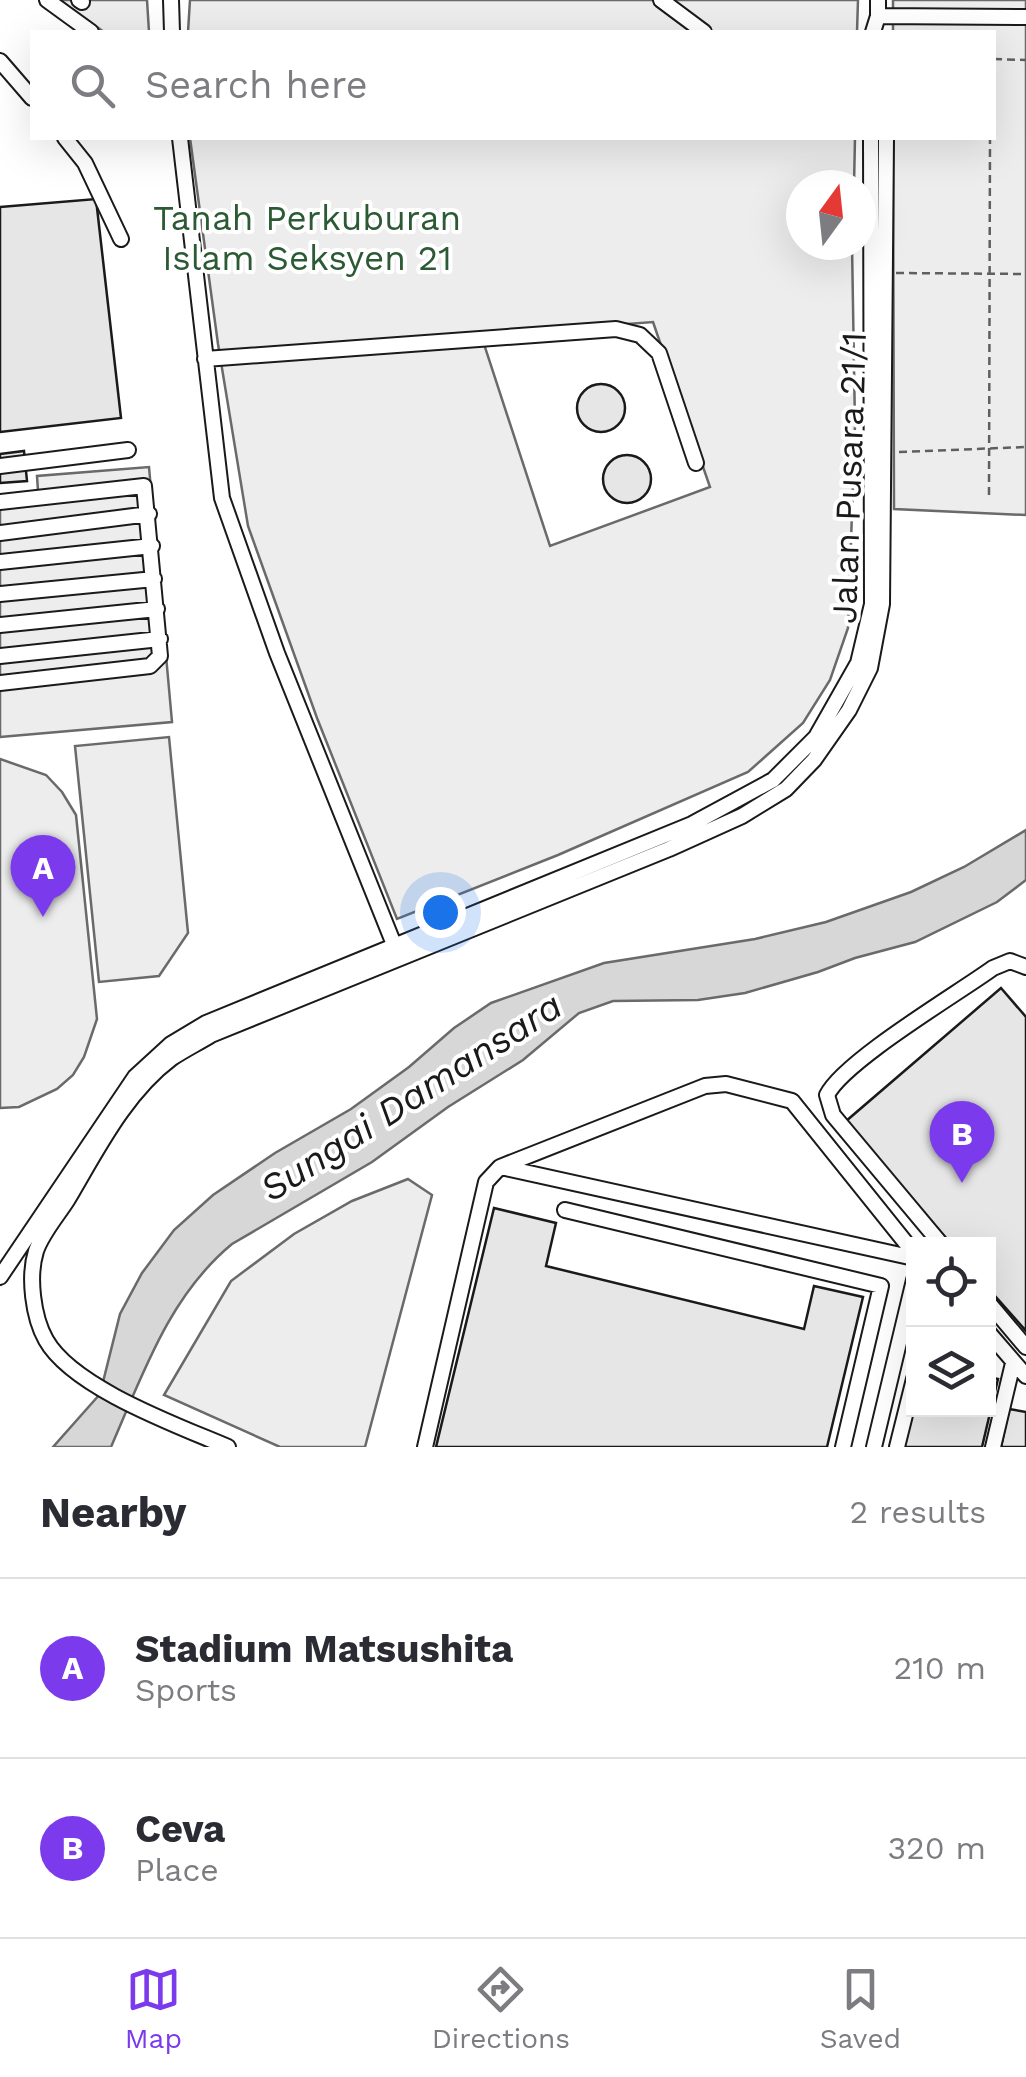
<!DOCTYPE html>
<html lang="en">
<head>
<meta charset="utf-8">
<style>
  :root { --surface:#fff; --page:#f2f2f3; --text:#2b2b33; --muted:#7c7c81; --line:#e1e1e2; --accent:#7c3aed }
  body { margin:0; font-family:"Work Sans",sans-serif; background:var(--page); color:var(--text) }
  .controls { position:absolute; right:30px; bottom:30px; display:grid; overflow:hidden; border-radius:0px; box-shadow:0 10px 40px #0002 }
  .controls button { width:90px; height:90px; display:grid; place-items:center; padding:0; border:0; border-bottom:2px solid var(--line); background:var(--surface); color:var(--text); font:50px sans-serif }
  .compass { position:absolute; left:786px; top:170px; width:90px; height:90px; border-radius:50%; background:var(--surface); box-shadow:0 10px 40px #0002; rotate:15deg }
  .you { position:absolute; left:440px; top:912px; width:35px; height:35px; margin:-25px; border:8px solid #fff; border-radius:50%; background:#1a73e8; box-shadow:0 0 0 15px #1a73e833 }
  .badge { display:grid; place-items:center; width:65px; height:65px; border-radius:50%; background:var(--accent); color:#fff; font-size:32px; font-weight:700 }
  .pin { position:absolute; translate:-50% -82px; filter:drop-shadow(0 2px 5px #0008) }
  .pin::after { content:''; position:absolute; top:52px; width:35px; height:30px; background:inherit; clip-path:polygon(0 0,100% 0,50% 100%) }
  .list { margin:0; padding:0; list-style:none }
  h2 { display:flex; justify-content:space-between; align-items:center; height:130px; margin:0; padding:0 40px; font-size:42px }
  h2 small { font-size:32px; font-weight:400; color:var(--muted) }
  .list li { display:grid; grid-template-columns:65px 1fr auto; gap:30px; align-items:center; box-sizing:border-box; height:180px; padding:0 40px; border-top:2px solid var(--line) }
  .list b { display:block; font-size:38px; white-space:nowrap }
  .list p { margin:0; font-size:32px; white-space:nowrap; color:var(--muted) }
  .list em { font-size:32px; font-style:normal; color:var(--muted) }
  .icon { flex:none; width:55px; height:55px; fill:none; stroke:currentColor; stroke-width:2; stroke-linecap:round; stroke-linejoin:round }
  .map { position:relative; flex:none; width:1026px; height:1447px; overflow:hidden }
  .search { position:absolute; background:var(--surface); box-shadow:0 10px 40px #0002; left:30px; right:30px; top:30px; height:110px; display:flex; align-items:center; gap:25px; box-sizing:border-box; padding:0 35px; border-radius:0px; color:var(--muted); font-size:38px }
  .sheet { height:490px; background:var(--surface) }
  nav { display:flex; justify-content:space-around; align-items:center; box-sizing:border-box; height:140px; border-top:2px solid var(--line); background:var(--surface); font-size:28px; color:var(--muted) }
  nav a { display:grid; justify-items:center; gap:5px }
  nav .on { color:var(--accent) }
  .map>svg:first-child { display:block }
</style>
</head>
<body>
<div class="map">
<svg width="1026" height="1447" viewBox="0 0 1026 1447">
  <rect width="100%" height="100%" fill="#fff"/>
  <!-- built -->
  <path fill="#ededed" stroke="#6a6a6a" stroke-width="2.5" fill-rule="evenodd" d="M59,0h88l2,32h-45z
    M190,0h668l-1,32h-669z
    M893,0h133v515l-132,-6 -1,-371h101v-106h-101z
    M190,138h665l-1,47h-53v60h51l3,181 -7,202 -18,52 -27,43 -55,49 -190,83 -161,64 -80,-201 -69,-192 -30,-182zM653,322l57,165 -160,59 -69,-211z
    M149,467l23,255 -172,15v-242l38,-4 -1,-15z
    M169,737l19,196 -29,43 -60,6 -24,-236z
    M0,759l46,16 16,17 14,23 21,204 -13,38 -11,18 -16,14 -38,18 -19,1z
    M408,1179l24,16 -67,252h-85l-116,-52 67,-114 63,-47 58,-33z"/>
  <!-- water -->
  <path fill="#d7d7d7" stroke="#6a6a6a" stroke-width="2.5" d="M1026,830v50l-29,22 -82,40 -60,16 -37,14 -73,21 -47,7 -85,1 -34,12 -56,47 -75,47 -76,55 -140,82c-63,52 -89,130 -121,203h-58l47,-53 20,-80 22,-41 32,-43 39,-35 62,-42 76,-44 58,-42 45,-39 37,-25 113,-40 151,-24 71,-17 85,-30 53,-25z"/>
  <!-- building -->
  <path fill="#e6e6e6" stroke="#1a1a1a" stroke-width="2.5" d="M96,199l25,219 -121,14v-225z
    M577 408a24 24 0 1 1 48 0a24 24 0 1 1-48 0Z
    M24,451l3,30 -27,2v-29z
    M603 479a24 24 0 1 1 48 0a24 24 0 1 1-48 0Z
    M1001,988l25,29v314l-38,-43v-44h-37l-106,-122z
    M494,1208l62,15 -10,43 258,63 10,-43 49,11 -36,150h-391z
    M988,1377l10,2 -16,68h-81l13,-55v18h74z
    M1009,1409l17,3v35h-25z"/>
  <g fill="none" stroke-linecap="round" stroke-linejoin="round">
    <defs>
      <path id="minor" d="M47,0l44,32
        M79,0l3,2
        M171,0l1,32
        M661,0l43,32
        M878,16l148,1
        M873,32l5,-16v-16
        M0,61l32,37
        M65,138l20,25 36,76
        M180,138l42,360 55,155 120,299
        M205,359l411,-30 24,6 19,18 37,110
        M0,466l128,-16
        M0,502l144,-16 16,170 -10,10 -150,17
        M0,533l149,-19
        M0,562l152,-16
        M0,594l154,-15
        M0,625l157,-16
        M0,656l160,-17
        M501,1167l413,91
        M565,1210l316,76 -38,161
        M941,1244l-108,-129 -6,-20c17,-34 130,-101 166,-127l17,-7 16,6
        M0,1277l135,-200 36,-33 35,-21 486,-199 81,-44 43,-43 42,-74 14,-59 -1,-466
        M988,1302l38,45
        M988,1332l38,44
        M228,1447c-49,-21 -155,-59 -182,-107 -13,-23 -18,-63 -10,-89 6,-18 22,-36 32,-52 29,-49 57,-106 104,-141 12,-8 26,-15 39,-23l458,-186 73,-33 44,-27 28,-29 35,-50 21,-42 12,-64 4,-466
        M425,1447l61,-265 14,-15 205,-81 21,-2 66,17 122,152
        M874,1447l40,-167
        M897,1447l17,-68
        M993,1447l20,-84"/>
    </defs>
    <!-- minor casing -->
    <use href="#minor" stroke="#1a1a1a" stroke-width="18"/>
    <!-- path -->
    <path stroke="#5f5f5f" stroke-width="2.5" stroke-dasharray="8 5" stroke-linecap="butt" d="M994,59l32,1
      M896,273l130,1
      M899,452l127,-5
      M989,495l1,-357"/>
    <!-- minor -->
    <use href="#minor" stroke="#fff" stroke-width="14"/>
  </g>
  <g text-anchor="middle" stroke-width="8" stroke-linejoin="round" paint-order="stroke">
    <!-- park labels -->
    <g font-size="35" fill="#2b5a34" stroke="#fff">
      <text x="307" y="230">Tanah Perkuburan<tspan x="307" dy="40">Islam Seksyen 21</tspan></text>
    </g>
    <!-- street labels -->
    <g font-size="35" fill="#1a1a1a" stroke="#fff">
      <text transform="translate(849 478) rotate(-88)" y="12">Jalan Pusara 21/1</text>
    </g>
    <!-- water labels -->
    <g font-size="38" font-style="italic" fill="#1a1a1a" stroke="#fff">
      <text transform="translate(411 1097) rotate(-33)" y="13">Sungai Damansara</text>
    </g>
  </g>
</svg>
<div class="controls">
<button><svg class="icon" aria-label="locate" viewBox="0 0 24 24"><circle cx="12" cy="12" r="6"/><path d="M12 2v4M12 18v4M2 12h4M18 12h4"/></svg></button>
<button><svg class="icon" aria-label="layers" viewBox="0 0 24 24"><path d="M12 4l9 5-9 5-9-5zM3 14l9 5 9-5"/></svg></button>
</div>
<svg class="compass" viewBox="-18 -18 36 36"><path d="M0-13l5 13h-10z" fill="#e53935"/><path d="M0 13l5-13h-10z" fill="#7c7c81"/></svg>
<div class="you"></div>
<div class="pin badge" style="left:43px;top:917px">A</div>
<div class="pin badge" style="left:962px;top:1183px">B</div>
<div class="search"><svg class="icon" aria-label="search" viewBox="0 0 24 24"><circle cx="10" cy="10" r="6"/><path d="M15 15l6 6"/></svg>Search here</div>
</div>
<section class="sheet">
<h2>Nearby<small>2 results</small></h2>
<ul class="list">
<li><span class="badge">A</span><div><b>Stadium Matsushita</b><p>Sports</p></div><em>210 m</em></li>
<li><span class="badge">B</span><div><b>Ceva</b><p>Place</p></div><em>320 m</em></li>
</ul>
</section>
<nav>
<a class="on"><svg class="icon" aria-label="map" viewBox="0 0 24 24"><path d="M3 6l6-2 6 2 6-2v14l-6 2-6-2-6 2zM9 4v14M15 6v14"/></svg>Map</a>
<a><svg class="icon" aria-label="directions" viewBox="0 0 24 24"><path d="M12 3l9 9-9 9-9-9zM9 14v-3h6M13 9l2 2-2 2"/></svg>Directions</a>
<a><svg class="icon" aria-label="saved" viewBox="0 0 24 24"><path d="M7 4h10v16l-5-4-5 4z"/></svg>Saved</a>
</nav>
</body>
</html>
